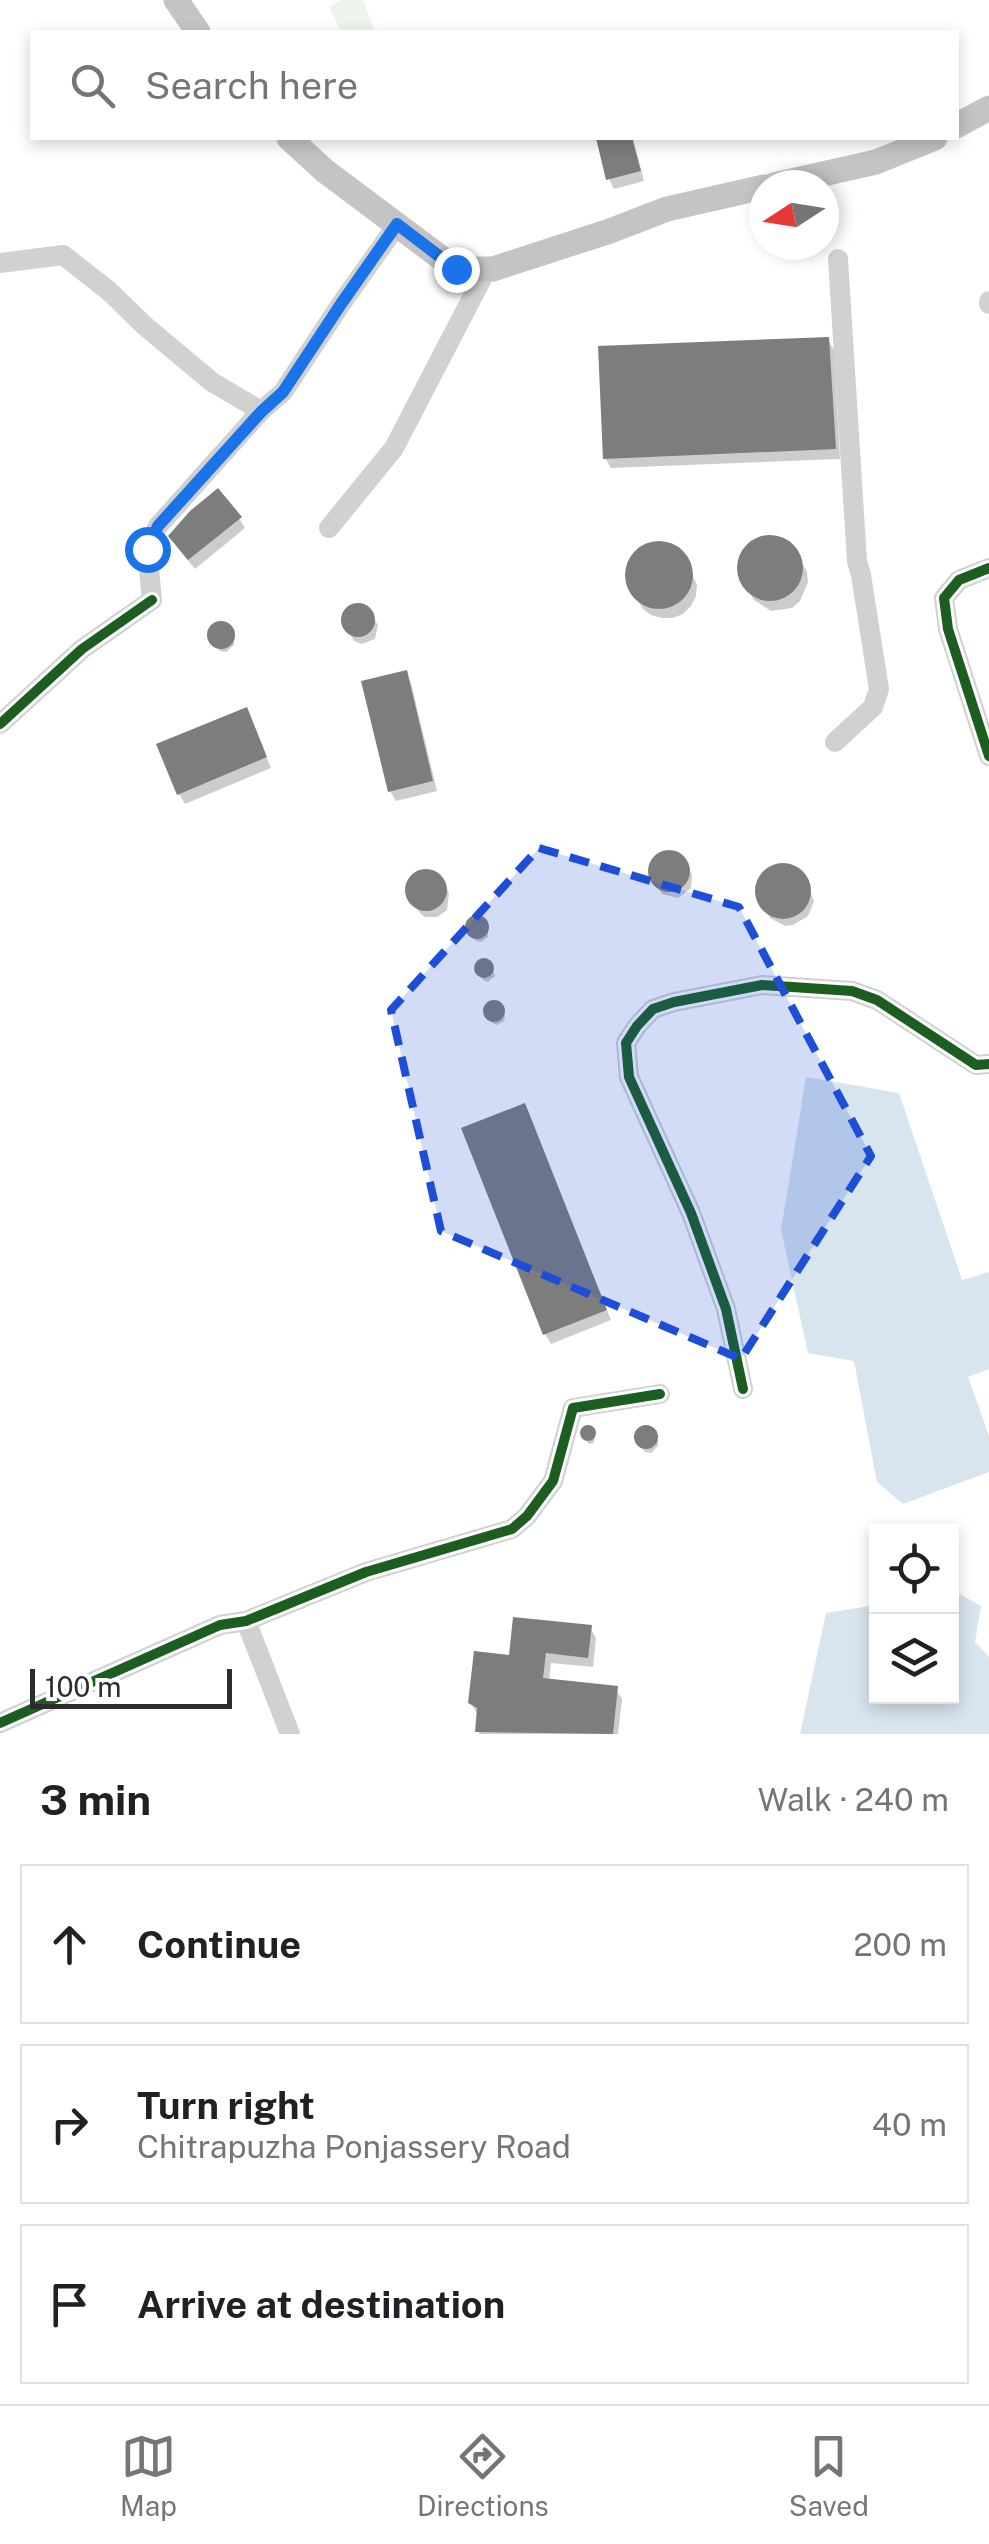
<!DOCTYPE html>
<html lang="en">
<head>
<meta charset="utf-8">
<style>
  :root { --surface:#fff; --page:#f6f6f6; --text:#202124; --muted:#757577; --line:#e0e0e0; --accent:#767676 }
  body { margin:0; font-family:"Public Sans",sans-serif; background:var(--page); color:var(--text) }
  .controls { position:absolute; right:30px; bottom:30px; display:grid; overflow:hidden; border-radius:0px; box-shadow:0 5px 15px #0003 }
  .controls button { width:90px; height:90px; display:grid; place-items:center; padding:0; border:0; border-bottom:2px solid var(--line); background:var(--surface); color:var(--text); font:50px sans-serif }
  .compass { position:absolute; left:749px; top:170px; width:90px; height:90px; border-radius:50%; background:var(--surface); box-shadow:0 5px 15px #0003; rotate:258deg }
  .scale { position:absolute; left:30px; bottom:25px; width:202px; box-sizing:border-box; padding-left:10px; border:5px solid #2c2c2c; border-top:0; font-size:28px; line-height:35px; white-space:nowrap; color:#2c2c2c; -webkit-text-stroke:8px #fff; paint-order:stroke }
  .stop { position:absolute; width:30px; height:30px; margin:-22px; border:8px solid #1a73e8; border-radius:50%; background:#fff }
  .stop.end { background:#1a73e8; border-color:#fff; box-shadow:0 2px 10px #0008 }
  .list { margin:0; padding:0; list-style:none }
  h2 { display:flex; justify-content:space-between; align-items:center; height:130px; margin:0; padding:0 40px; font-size:42px }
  h2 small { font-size:32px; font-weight:400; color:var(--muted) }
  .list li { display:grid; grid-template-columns:65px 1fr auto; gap:30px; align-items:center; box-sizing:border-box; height:160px; margin:0 20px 20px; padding:0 20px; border:2px solid var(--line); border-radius:0px }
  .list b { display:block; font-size:38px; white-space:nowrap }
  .list p { margin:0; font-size:32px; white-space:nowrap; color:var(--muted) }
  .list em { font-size:32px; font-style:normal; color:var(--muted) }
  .icon { flex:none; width:55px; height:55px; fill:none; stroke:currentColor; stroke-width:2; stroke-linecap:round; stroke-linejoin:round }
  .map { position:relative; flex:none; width:989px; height:1734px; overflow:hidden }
  .search { position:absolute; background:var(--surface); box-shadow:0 5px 15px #0003; left:30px; right:30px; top:30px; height:110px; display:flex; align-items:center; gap:25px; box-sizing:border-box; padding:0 35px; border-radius:0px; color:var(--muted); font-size:38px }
  .sheet { height:670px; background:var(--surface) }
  nav { display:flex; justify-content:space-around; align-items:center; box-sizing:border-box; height:140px; border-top:2px solid var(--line); background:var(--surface); font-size:28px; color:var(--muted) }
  nav a { display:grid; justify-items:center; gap:5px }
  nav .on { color:var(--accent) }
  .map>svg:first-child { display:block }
</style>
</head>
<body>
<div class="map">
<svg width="989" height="1734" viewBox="0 0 989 1734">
  <rect width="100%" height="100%" fill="#fff"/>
  <!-- green -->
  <path fill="#eef3eb" d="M342,0h21l12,32h-34l-12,-25z"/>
  <!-- water -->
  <path fill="#d8e4ee" d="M806,1077l93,16 63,187 27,-8v97l-21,8 21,59v36l-86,32 -26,-22 -23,-121 -46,-8 -27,-123z
    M956,1592l25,14 -6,36 14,15v77h-189l26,-121 50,-8v91h76v-103z"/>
  <!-- shadow -->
  <path fill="#0003" d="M598,138h35l11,43 -30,8 -5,-10z
    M828,340l6,10 6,109 -229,9 -6,-10z
    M239,518l6,10 -50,41 -18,-22z
    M771,537l18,6 7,8 11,21 1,10 -8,19 -8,7 -21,3 -17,-11 -13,-21 -2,-10 6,-20 7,-7z
    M657,543l19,6 7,6 14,30 -1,11 -5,10 -8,8 -10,4h-11l-11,-3 -8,-6 -13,-22 -3,-10 5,-19 7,-7z
    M357,605l9,3 12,17 -3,14 -13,5 -8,-3 -10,-18 4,-13z
    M217,624h8l9,10v11l-8,7 -6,-1 -9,-10 -1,-8z
    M405,673l6,10 26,108 -41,10 -6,-10z
    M251,720l20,48 -86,36 -6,-10z
    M674,853l11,8 7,14 -1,13 -13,10 -16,-4 -11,-20 2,-12 9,-8z
    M783,865l15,5 6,6 10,25 -6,15 -15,9 -8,1 -15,-8 -12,-25v-8l9,-14z
    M430,872l11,6 8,15 -2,17 -10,7h-12l-4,-3 -13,-18 1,-13 8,-10z
    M474,918h6l8,9v10l-7,5 -5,-1 -8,-10v-7z
    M486,962l4,2 5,12 -7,6 -5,-2 -5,-10 2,-6z
    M492,1003h5l8,13 -1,5 -7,4 -5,-2 -6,-10 2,-8z
    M524,1106l87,214 -60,24 -6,-10z
    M589,1427l6,8 -1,8 -5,1 -7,-9 2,-7z
    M643,1428h6l9,12v6l-7,7 -6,-1 -8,-11v-6z
    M590,1627l6,11 -3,29 -42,-4 -2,18 67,8 6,10 -4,35h-139l-2,-20 -6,-11 40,-45z"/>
  <!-- building -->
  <path fill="#7d7d7d" d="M596,138h36l9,33 -35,9z
    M829,337l7,112 -233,10 -5,-113z
    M218,488l24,29 -54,43 -20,-24 22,-25z
    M737 568a33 33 0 1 1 66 0a33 33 0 1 1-66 0Z
    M625 575a34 34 0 1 1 68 0a34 34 0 1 1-68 0Z
    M341 620a17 17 0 1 1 34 0a17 17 0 1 1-34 0Z
    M207 635a14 14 0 1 1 28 0a14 14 0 1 1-28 0Z
    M407,670l26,111 -45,11 -27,-111z
    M247,707l20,50 -90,38 -21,-51z
    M648 871a21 21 0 1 1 42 0a21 21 0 1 1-42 0Z
    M755 891a28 28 0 1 1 56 0a28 28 0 1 1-56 0Z
    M405 890a21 21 0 1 1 42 0a21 21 0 1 1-42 0Z
    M465 927a12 12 0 1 1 24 0a12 12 0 1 1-24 0Z
    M474 968a10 10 0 1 1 20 0a10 10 0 1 1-20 0Z
    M483 1011a11 11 0 1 1 22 0a11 11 0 1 1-22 0Z
    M525,1103l82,207 -64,25 -82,-207z
    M580 1433a8 8 0 1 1 16 0a8 8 0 1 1-16 0Z
    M634 1437a12 12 0 1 1 24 0a12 12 0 1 1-24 0Z
    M513,1617l79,8 -4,33 -42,-5 -3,25 75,8 -5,48 -138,-2 2,-24 -9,-5 6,-52 35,4z"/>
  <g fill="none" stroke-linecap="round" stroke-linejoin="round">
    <!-- minor -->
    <path stroke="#d1d1d1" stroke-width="20" d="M0,263l63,-8 46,36 36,35 67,56 49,29 22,-19 58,-88 56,-79
      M989,301v3
      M329,528l65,-80 93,-179
      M989,568l-30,12 -15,18 4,31 41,127
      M0,724l82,-75 70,-49 -5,-51 11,-23 103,-115
      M835,742l38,-35 6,-18 -18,-114 -4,-14 -19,-302
      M743,1389l-17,-80 -35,-96 -62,-136 -3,-34 11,-17 16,-17 21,-7 88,-17 90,6 25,9 99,65 13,-1
      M246,1621l44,113
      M0,1723l220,-98 26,-4 120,-49 146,-43 15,-13 26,-35 20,-73 87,-14"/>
    <!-- major -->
    <path stroke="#c4c4c4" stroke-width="25" d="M176,0l22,32
      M956,126l33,-18
      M289,138l36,33 131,98h37l117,-38 57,-22 97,-22
      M774,185l102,-23 59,-24"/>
    <defs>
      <path id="cycleway" d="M989,568l-30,12 -15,18 4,31 41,127
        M0,724l82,-75 70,-49
        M743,1389l-17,-80 -35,-96 -62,-136 -3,-34 11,-17 16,-17 21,-7 88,-17 90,6 25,9 99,65 13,-1
        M0,1723l220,-98 26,-4 120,-49 146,-43 15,-13 26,-35 20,-73 87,-14"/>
    </defs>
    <!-- cycleway casing -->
    <use href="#cycleway" stroke="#fff" stroke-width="16"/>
    <!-- cycleway -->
    <use href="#cycleway" stroke="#1b5e20" stroke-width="10"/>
  </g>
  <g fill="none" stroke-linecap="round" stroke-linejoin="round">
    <!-- route -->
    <path stroke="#1a73e8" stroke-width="12" d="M147,549l11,-23 103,-114 22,-20 58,-88 56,-80 59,45"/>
  </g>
  <!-- marked area -->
  <path fill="#1d4ed8" fill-opacity="0.2" stroke="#1d4ed8" stroke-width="8" stroke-dasharray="20 12" stroke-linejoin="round" d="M539,848l200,59 132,249 -130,203 -300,-128 -50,-221z"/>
</svg>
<div class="controls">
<button><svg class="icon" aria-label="locate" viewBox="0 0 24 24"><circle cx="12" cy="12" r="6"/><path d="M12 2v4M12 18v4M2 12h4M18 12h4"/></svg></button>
<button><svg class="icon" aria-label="layers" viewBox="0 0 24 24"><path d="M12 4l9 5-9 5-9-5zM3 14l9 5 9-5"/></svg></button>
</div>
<svg class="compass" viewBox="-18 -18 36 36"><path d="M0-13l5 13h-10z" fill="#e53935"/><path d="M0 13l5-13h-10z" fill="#757577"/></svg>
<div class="scale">100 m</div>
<div class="stop" style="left:147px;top:549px"></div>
<div class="stop end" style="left:456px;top:269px"></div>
<div class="search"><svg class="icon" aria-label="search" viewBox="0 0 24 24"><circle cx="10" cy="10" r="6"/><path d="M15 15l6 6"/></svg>Search here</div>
</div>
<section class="sheet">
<h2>3 min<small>Walk · 240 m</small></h2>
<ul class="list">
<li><svg class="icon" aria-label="ahead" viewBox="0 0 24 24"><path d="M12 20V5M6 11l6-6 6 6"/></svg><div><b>Continue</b></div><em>200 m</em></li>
<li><svg class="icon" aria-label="right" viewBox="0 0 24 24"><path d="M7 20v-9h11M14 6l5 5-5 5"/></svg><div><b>Turn right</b><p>Chitrapuzha Ponjassery Road</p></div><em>40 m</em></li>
<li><svg class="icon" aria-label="arrive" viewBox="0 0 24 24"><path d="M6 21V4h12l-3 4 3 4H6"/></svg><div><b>Arrive at destination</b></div></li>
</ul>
</section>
<nav>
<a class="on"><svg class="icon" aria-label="map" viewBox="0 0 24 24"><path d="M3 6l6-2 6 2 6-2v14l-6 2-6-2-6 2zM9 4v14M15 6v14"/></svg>Map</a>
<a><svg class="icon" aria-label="directions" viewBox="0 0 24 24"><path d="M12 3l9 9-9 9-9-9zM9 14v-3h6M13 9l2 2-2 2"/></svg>Directions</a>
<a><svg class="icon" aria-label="saved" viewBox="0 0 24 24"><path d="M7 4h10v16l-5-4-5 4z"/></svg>Saved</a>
</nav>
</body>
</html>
